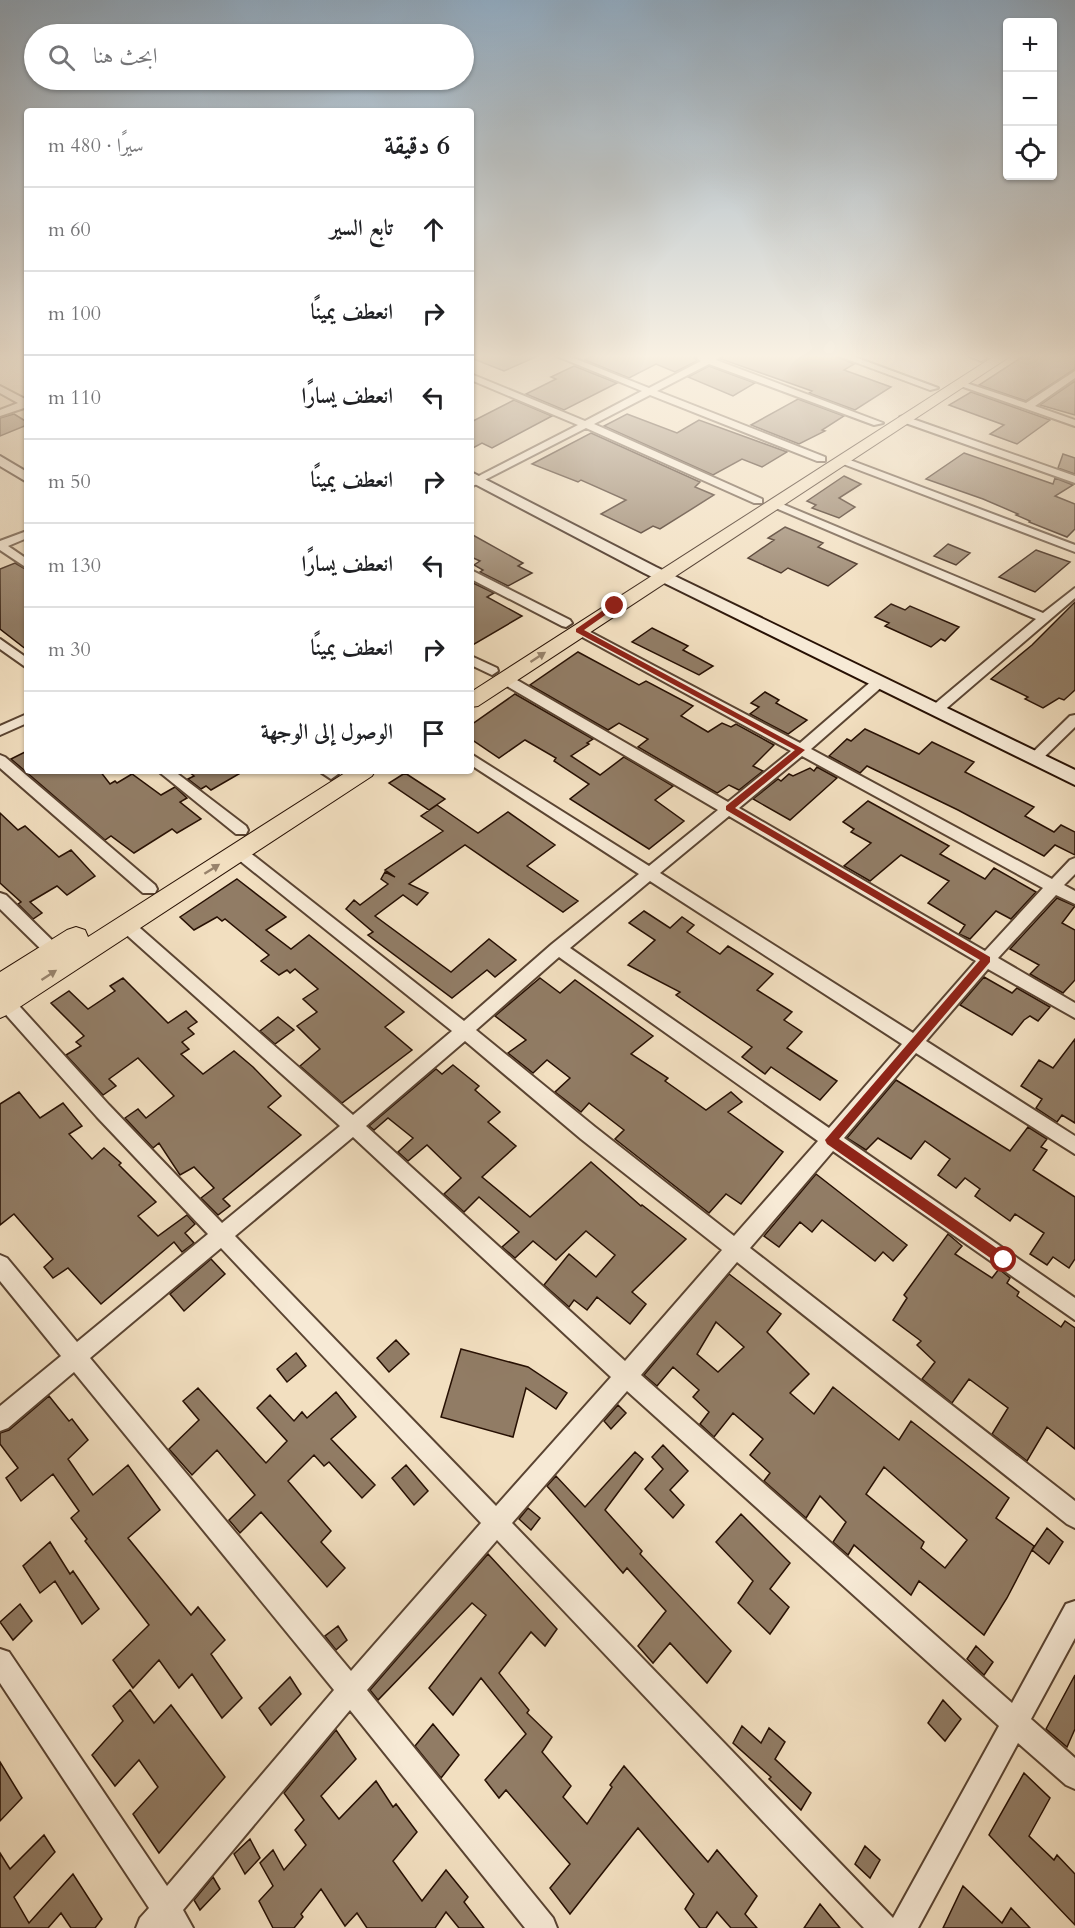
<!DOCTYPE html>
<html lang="ar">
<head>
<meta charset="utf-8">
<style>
  :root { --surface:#fff; --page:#f2f2f2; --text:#202124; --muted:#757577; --line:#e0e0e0 }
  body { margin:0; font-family:Cardo,Amiri,serif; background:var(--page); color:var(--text); direction:rtl }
  .controls { position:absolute; right:18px; top:18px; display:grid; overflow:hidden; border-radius:6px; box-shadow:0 2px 4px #0004 }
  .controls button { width:54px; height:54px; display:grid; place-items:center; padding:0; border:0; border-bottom:2px solid var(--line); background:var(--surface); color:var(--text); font:30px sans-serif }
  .stop { position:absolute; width:18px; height:18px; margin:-14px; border:4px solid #8f2418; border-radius:50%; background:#fff }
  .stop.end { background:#8f2418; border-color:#fff; box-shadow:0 2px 6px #0008 }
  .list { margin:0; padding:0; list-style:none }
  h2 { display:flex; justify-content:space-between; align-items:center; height:78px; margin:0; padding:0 24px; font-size:26px }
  h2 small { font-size:20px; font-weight:400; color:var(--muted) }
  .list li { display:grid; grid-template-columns:39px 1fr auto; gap:18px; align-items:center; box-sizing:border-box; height:84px; padding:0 24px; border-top:2px solid var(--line) }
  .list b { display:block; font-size:22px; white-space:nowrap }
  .list em { font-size:20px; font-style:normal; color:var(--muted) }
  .icon { flex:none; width:33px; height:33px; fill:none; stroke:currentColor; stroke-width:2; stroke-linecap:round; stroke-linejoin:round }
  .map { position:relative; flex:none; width:1075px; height:1928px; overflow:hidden; direction:ltr }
  .search { position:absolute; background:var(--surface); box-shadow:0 2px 4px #0004; left:24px; top:24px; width:450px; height:66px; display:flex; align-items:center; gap:15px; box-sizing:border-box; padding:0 21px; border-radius:33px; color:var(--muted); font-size:22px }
  .panel { position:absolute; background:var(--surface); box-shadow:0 2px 4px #0004; left:24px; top:108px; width:450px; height:666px; border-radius:6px; direction:rtl }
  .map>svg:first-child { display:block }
</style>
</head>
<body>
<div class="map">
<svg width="1075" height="1928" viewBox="0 0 1075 1928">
  <rect width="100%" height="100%" fill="#f2dfc0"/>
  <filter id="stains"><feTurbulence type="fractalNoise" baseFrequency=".00333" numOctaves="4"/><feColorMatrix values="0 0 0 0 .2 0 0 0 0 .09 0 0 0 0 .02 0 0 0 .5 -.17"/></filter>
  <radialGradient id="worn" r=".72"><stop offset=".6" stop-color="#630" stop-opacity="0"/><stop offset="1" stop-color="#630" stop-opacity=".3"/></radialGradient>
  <!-- building -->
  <path fill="#917c65" stroke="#271003" stroke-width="1.5" fill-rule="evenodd" d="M471,355h69l-36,16 -33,-13z
    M595,355h102l-2,3 2,3 -22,11 -19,-8 -27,14 -44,-18z
    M725,355h109l20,9 -10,6 47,17 -36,23 -46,-17 3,-2 -91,-32z
    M1025,355h50v14l-49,32 -47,-16z
    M574,366l43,17 -53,27 -38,-16 30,-15 -5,-2z
    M709,366l46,17 -22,13 -45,-19z
    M1075,381v34l-35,-10z
    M971,392l79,28 -33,24 -27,-10 14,-9 -55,-20z
    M798,399l46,17 -22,14 3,1 -26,13 -48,-19z
    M514,400l38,16 -60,32 -10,-5 -11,6v-27z
    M14,414l13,8v3l-27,11v-18z
    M627,414l50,19 22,-13 88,32 -25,15 -20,-8 -29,16 -109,-49z
    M591,433l109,49 -5,5 19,8 -54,34 -7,-3 -12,7 -40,-19 25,-14 -45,-20 -3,2 -46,-18z
    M964,453l89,31 2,-6 18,7 -18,11 20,8v25l-8,8 -38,-15 1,-1 -14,-6 2,-1 -35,-15 -57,-20z
    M1063,454l12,4v16l-17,-6z
    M844,476l17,8 -22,14 16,9 -16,11 -27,-10 4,-3 -9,-4z
    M785,527l38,16 -5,4 39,17 -29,22 -40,-18 -7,5 -33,-15 26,-18 -6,-2z
    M471,534l52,29 -5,3 14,7 -24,13 -28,-14 3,-2 -9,-5 6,-4 -9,-4z
    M948,544l22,9 -14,12 -22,-9z
    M1036,550l34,12 -35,30 -36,-15z
    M15,563l12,7v80l-27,-21v-60z
    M471,582l23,11 -7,4 35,19 -51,30z
    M1075,602v88l-11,10 -5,-2 -16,10 -18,-9 3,-2 -37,-18 41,-34z
    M891,604l14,6 5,-4 49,21 -14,14 -4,-2 -10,8 -46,-21 4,-3 -14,-6z
    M652,628l36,18 -5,4 30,16 -14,9 -67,-33z
    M578,652l61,33 7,-4 47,25 -12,10 27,16 14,-9 9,4 5,-3 38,21 -21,21 10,5 -24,19 -10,-5 -12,8 -79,-46 10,-8 -29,-16 -11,7 -78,-45z
    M765,692l14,8 -3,3 31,17 -19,14 -38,-20 9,-7 -8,-4z
    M515,694l78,45 -6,4 2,1 -18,12 29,19 24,-18 49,29 -18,14 29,21 -35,28 -79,-50 19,-15 -35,-23 2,-3 -31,-18 -26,18 -28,-19v-14z
    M865,729l54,25 13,-12 42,20 -9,10 69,35 -9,9 29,16 7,-7 14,7v23l-20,-10 -11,11 -86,-46 -91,-44 -7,7 -31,-17 18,-17 4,2z
    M27,751v20h73l10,13 5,-3 2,2 15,-9 29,21 14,-8 12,11 -7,4 21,17 -24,14 -5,-4 -38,24 -23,-17 -6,4 -94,-81z
    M817,767l20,11 -47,42 -37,-21 25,-20 3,2 8,-7 4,2 17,-8 4,3z
    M188,771h56l-33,19 -5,-4 -5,3 -13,-10 6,-3z
    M405,773l40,26 -16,11 -40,-27z
    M868,801l81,45 -9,8 45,25 9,-11 42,24 -25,27 -15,-8 -26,28 -11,-5 6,-9 -37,-22 21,-22 -48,-26 -31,26 -26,-15 27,-23 -20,-11 3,-3 -11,-7z
    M437,805l41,28 30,-21 47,33 -28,21 51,35 -15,11 -98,-67 -56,39 19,9 -11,12 -14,-10 -28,21 76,56 38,-33 27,21 -21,17 -8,-7 -35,28 -84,-63 5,-3 -27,-23 8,-9 6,5 28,-21 -7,-5 4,-7 10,5 -10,-7 58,-39 -22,-15z
    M0,813l18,17 7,-4 34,31 12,-7 24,26 -28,19 -10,-9 -27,16 12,11 -9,6 -15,-15 3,-2 -21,-19z
    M237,879l49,38 -20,13 25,19 18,-14 95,77 -19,15 27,23 -70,53 -42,-37 20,-17 -23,-23 20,-14 -14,-13 15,-10 -23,-20 -5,4 -3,-3 -8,5 -18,-14 8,-6 -44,-36 -3,2 -5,-4 -23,13 -14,-13z
    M1057,898l18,8 -13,17 13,7v50l-12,13 -33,-19 9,-9 -29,-16z
    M644,911l26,17 12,-11 12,8 -7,7 33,22 8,-8 45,28 -16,16 35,22 -8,8 18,12 -15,16 50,33 -17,19 -49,-33 -6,7 -23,-17 10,-10 -76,-52 4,-3 -52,-27 27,-25 -26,-17z
    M984,977l28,16 5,-5 33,19 -12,14 -8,-5 -6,4 -12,15 -52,-30z
    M123,978l45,45 18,-12 11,11 -9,6 6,6 -12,8 7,7 -8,5 22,20 31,-23 19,16 28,29 -13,11 33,28 -78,64 7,7 -12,9 -17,-17 13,-10 -20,-21 -14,8 -21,-32 -6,5 -28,-30 13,-9 8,9 28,-22 -36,-38 -29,21 7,7 -13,9 -37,-40 15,-9 -5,-4 8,-6 -33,-33 18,-12 19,18 27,-18 -5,-5z
    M540,978l20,15 15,-13 78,56 -22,18 37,24 -3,3 41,29 25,-18 11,10 -14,10 55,40 -42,52 -15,-10 -17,19 -94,-74 9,-9 -35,-27 -8,9 -26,-20 15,-14 -23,-18 -14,13 -25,-20 18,-13 -31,-24z
    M278,1017l16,13 -19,14 -15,-13z
    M1075,1039v84l-13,-8 -5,7 -21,-14 6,-9 -21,-13 18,-26 14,8z
    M453,1065l26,21 -4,4 25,22 -12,10 28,24 -34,31 48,40 61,-55 50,44 1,-1 44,34 -54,53 14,12 -16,20 -33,-27 -10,13 -13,-10 -5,7 -25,-22 25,-31 27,23 19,-22 -29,-24 -30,29 -23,-19 -18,17 -13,-11 17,-15 -40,-35 -15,15 -20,-18 17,-16 -34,-33 -19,16 -10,-9 15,-14 -25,-20 -14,12 -5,-4 67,-57 6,5z
    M896,1080l114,71 18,-24 19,12 -6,8 6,3 -14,20 42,27v62l-6,9 -16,-11 -6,8 -17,-11 14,-21 -29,-19 -5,7 -35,-25 5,-7 -15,-11 -9,10 -18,-13 12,-16 -25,-18 -14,18 -33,-21 -12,12 -19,-12z
    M19,1092l21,26 23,-15 19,23 -13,8 23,25 12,-11 17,15 -2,2 37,37 -18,14 20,20 29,-21 8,9 -10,9 9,10 -12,9 -8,-10 -73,62 -33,-36 -15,10 -9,-11 9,-8 -39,-45 -14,11v-121z
    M816,1174l91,71 -14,16 -10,-9 -8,9 -53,-41 -10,12 -12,-10 -21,25 -15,-11z
    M948,1234l14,12 -7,8 37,24 7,-9 11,9 -3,5 12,9 -2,4 44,31 4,-6 10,7v121l-28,-22 -20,34 -35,-27 16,-26 -39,-29 -17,24 -30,-24 13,-17 -18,-17 4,-4 -28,-21 14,-22 -3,-3z
    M211,1259l14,15 -41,37 -14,-17z
    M729,1274l52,40 -14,18 42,42 -19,19 24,21 19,-27 66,53 12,-19 98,77 -13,20 38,28 -27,52 -23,37 -65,-54 -8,14 -57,-50 -6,10 -15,-13 13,-20 -26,-26 -14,22 -42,-37 6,-8 -20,-18 13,-16 -30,-26 -19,24 -14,-13 9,-12 -16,-15 6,-7 -26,-23 -16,19 -13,-11zM716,1322l28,25 -26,25 -21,-18zM884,1467l83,73 -22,28 -24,-20 3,-6 -58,-48z
    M396,1340l13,14 -20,18 -12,-14z
    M461,1349l67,18 39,26 -11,16 -30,-21 -13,49 -72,-20z
    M296,1353l10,13 -19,16 -10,-13z
    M198,1388l68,75 21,-22 -30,-33 13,-13 24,26 8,-9 5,6 29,-26 20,25 -25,22 44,46 -13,13 -33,-36 -5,4 -10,-11 -26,26 43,50 -10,11 24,26 -18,19 -66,-75 -21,21 -11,-13 26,-25 -38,-45 -25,25 -23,-26 30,-29 -16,-19z
    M49,1396l20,25 3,-2 16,21 -20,19 25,36 35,-30 32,45 -32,28 63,77 7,-8 27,33 -14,14 31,44 -20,20 -30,-44 -13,14 -20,-28 -26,28 -20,-28 36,-35 -64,-84 2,-2 -16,-21 8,-7 -26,-37 -32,27 -15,-23 12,-10 -18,-24v-11l9,-3z
    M618,1405l8,8 -15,16 -7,-8z
    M663,1445l25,26 -18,19 14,15 -11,13 -28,-29 18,-20 -11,-12z
    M635,1452l8,7 -38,51 37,41 -2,3 91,97 -24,32 -37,-40 -17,20 -15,-17 28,-35 -39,-43 -4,5 -76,-87 9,-10 29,31z
    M406,1465l22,26 -14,14 -22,-27z
    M528,1508l12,10 -9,12 -12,-11z
    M741,1514l49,49 -20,26 19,18 -19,27 -32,-31 15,-22 -37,-39z
    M1047,1528l16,14 -14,22 -17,-14z
    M50,1542l20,32 3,-3 26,38 -17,15 -27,-43 -15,12 -17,-27z
    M488,1554l69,75 -12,17 -14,-14 -32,41 30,37 -2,3 25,24 -10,15 29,34 -8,11 24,27 25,-37 -2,-2 14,-19 84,96 9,-12 40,46 -12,18 12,14h-26l-14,-16 -11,16h-6l-15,-19 9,-15 -56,-66 -68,86 -20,-26 20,-24 -64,-74 -7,8 -14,-18 41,-46 -45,-56 -28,37 -24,-27 57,-73 -14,-12 -94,97 -8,-10z
    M20,1604l12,17 -19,19 -13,-18z
    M338,1626l9,14 -11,10 -11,-14z
    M976,1646l17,16 -9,13 -17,-16z
    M1075,1675v54l-8,18 -21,-18z
    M290,1677l11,17 -30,31 -12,-17z
    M130,1690l24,33 17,-18 54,72 -66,76 -26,-39 25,-27 -19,-27 -24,26 -23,-31 31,-34 -10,-15z
    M943,1700l18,19 -16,22 -17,-18z
    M433,1724l26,31 -18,23 -26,-32z
    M742,1726l19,17 8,-15 16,14 -10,17 36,34 -10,17 -32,-31 2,-2 -38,-34z
    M336,1730l20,29 -35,37 18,23 37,-38 17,26 3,-3 21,28 -24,29 29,40 24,-31 22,27 -4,5 20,26h-25l-13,-16 -11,16h-68l-10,-15 -12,13 -24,-37 -20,25 2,3 -9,11h-21l-14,-27 14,-15 -13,-23 13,-13 11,20 22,-25 -11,-15 9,-10 -20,-27z
    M0,1762l22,36 -22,23z
    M1024,1773l26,25 -21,38 25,24 3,-5 18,19v51l-86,-90z
    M44,1835l11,17 -41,45 15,26 44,-49 29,45 -7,9h-24l-10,-15 -13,15h-48v-75l10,16z
    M250,1839l10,19 -15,16 -11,-20z
    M865,1846l15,14 -10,18 -15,-14z
    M213,1877l7,12 -20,21 -6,-10z
    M963,1886l39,37 9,-15 19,20h-87z
    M820,1904l20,24h-36z"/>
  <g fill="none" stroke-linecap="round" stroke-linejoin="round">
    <defs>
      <path id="street" d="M554,355h12l83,33 52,-27 -4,-3 2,-2 24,-1 -7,5 167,63 -9,2 -165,-61 -52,27 168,66v4h-8l-167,-66 -56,29 168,75v4h-8l-168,-75 -115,59v-7l107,-55 -107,-45v-6l114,47 57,-30z
        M836,355h13l89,33 -8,2z
        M967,355h13l6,3 -5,3z
        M1075,371v7l-40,28 40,14v6l-120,-42 8,-2 63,21z
        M0,386l27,14v7l-27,9v-6l18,-7 -18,-10z
        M904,416l171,60v7l-175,-62v-4z
        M842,457l233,88v7l-237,-90 -1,-2z
        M775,501l268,112 32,-25v10l-134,115h-10l-2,-3 2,-3 105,-88 -265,-113 -1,-2z
        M27,531v7l-19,8 19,13v9l-27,-18v-9z
        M471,570l99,50 2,3 -6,4 -4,-1 -91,-47z
        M579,626l221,117 74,-64h10l2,3 -2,3 -73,64 241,130 18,-19 5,-2v16l-11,11 11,6v13l-19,-9 -58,63 77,45v15l-87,-49 -62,72 149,95v18l-159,-101 -72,85 231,160v22l-242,-169 -83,97 325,253v27l-8,-4 -330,-262 -96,113 371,328 54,-99 9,-3v37l-44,81 44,39v31l-9,-4 -48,-42 -100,185h-54l-367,-388 -130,150 186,228 4,10h-32l-175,-218 -167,200 10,18h-57l4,-10 9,-10 -149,-225v-34l9,3 158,234 167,-196 -260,-318 -66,56 -8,3v-25l61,-50 -61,-75v-26l7,3 70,84 131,-108 -111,-117 -97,-109v-10l6,-2 6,2 97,107 113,118 118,-97 -220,-197 -2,-4 2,-4h12l221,194 99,-84 -218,-175 -3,-4 3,-4h10l220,173 88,-77 87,-70 -168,-109v-11l178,112 69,-56 -218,-128 -2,-3 2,-3h10l218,126 63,-51 -216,-118 -2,-3zM802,756l241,132 -58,63 -246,-143zM729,816l247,145 -63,72 -253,-160zM650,881l252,163 -73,84 -259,-180zM559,957l259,184 -84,95 -139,-109 -119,-97zM465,1041l116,98 141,111 -97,111 -259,-235zM353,1137l258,240 -115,129 -261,-270zM221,1248l260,275 -130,148 -261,-313zM627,1391l372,335 -106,192 -381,-395z
        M0,639l27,19v10l-27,-19z
        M471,656l26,12 1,3 -6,4 -21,-10z
        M27,714v9l-27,12v-9z
        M1075,715v12l-35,34h-10l-2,-3 2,-3 40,-39z
        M0,755l5,2 150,128 2,4 -2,4h-12l-143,-125z
        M158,771h16l72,55 2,4 -2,4h-10z
        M319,771h17l2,3 -7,5z
        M0,893l6,2 53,52 2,4 -2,4 -6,2 -6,-2 -47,-46z"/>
      <path id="secondary" d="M0,456l27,16v10l-27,-16z
        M471,472l185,95 419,203v15l-431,-212 -173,-91z"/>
      <path id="primary" d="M996,355h16l-534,351 -7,1v-15z
        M348,771h27l-3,5 -363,238 -9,4v-46l67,-42 9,-3 9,3 3,7z"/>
    </defs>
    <!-- street casing -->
    <use href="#street" stroke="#5a4432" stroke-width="4"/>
    <!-- secondary casing -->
    <use href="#secondary" stroke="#271003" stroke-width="4"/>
    <!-- primary casing -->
    <use href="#primary" stroke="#271003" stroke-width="2"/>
    <!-- street -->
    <use href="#street" fill="#f7ead6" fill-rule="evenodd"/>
    <!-- secondary -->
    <use href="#secondary" fill="#f7ead6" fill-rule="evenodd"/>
    <!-- primary -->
    <use href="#primary" fill="#f2dfc0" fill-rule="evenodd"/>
  </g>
  <!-- one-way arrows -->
  <defs><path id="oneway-solid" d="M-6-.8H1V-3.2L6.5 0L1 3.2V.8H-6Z" transform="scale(1.5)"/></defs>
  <g fill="#97826b">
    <use href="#oneway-solid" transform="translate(538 657) rotate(-33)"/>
    <use href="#oneway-solid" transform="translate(212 869) rotate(-32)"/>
    <use href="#oneway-solid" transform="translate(49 975) rotate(-33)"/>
  </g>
  <!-- sky -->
  <linearGradient id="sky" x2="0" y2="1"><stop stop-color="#90a9be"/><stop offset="0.57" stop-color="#f9f1e3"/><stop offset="1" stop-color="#f9f1e3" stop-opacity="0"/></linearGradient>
  <rect width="1075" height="625" fill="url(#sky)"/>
  <!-- route -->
  <path fill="#8f2418" d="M612,604l6,2 -34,24 221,120 -70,58 255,149v5l-151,177 169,117v8h-9l-172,-120 -2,-4 155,-180 -254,-150v-4l69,-56 -219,-118v-3z"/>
  <rect width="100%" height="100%" filter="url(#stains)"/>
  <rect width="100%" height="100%" fill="url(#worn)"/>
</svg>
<div class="controls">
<button>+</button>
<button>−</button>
<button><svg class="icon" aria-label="locate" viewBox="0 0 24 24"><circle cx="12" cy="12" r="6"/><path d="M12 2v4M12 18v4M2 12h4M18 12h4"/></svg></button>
</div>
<div class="stop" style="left:1004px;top:1260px"></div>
<div class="stop end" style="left:615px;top:606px"></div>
<div class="search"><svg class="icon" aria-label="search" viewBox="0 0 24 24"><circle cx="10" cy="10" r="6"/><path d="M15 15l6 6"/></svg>ابحث هنا</div>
<section class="panel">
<h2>6 دقيقة<small>سيرًا · 480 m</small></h2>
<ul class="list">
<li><svg class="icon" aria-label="ahead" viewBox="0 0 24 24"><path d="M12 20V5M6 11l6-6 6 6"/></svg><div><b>تابع السير</b></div><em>60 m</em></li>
<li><svg class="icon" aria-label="right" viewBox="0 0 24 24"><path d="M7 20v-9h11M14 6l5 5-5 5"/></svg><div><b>انعطف يمينًا</b></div><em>100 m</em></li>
<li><svg class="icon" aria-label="left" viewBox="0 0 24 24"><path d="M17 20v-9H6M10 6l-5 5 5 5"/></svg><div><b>انعطف يسارًا</b></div><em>110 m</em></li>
<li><svg class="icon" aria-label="right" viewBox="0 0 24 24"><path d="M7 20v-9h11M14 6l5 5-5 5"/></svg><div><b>انعطف يمينًا</b></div><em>50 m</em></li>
<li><svg class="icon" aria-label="left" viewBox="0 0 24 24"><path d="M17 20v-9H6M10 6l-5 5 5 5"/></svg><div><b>انعطف يسارًا</b></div><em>130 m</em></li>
<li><svg class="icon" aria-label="right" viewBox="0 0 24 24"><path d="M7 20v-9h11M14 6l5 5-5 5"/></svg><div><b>انعطف يمينًا</b></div><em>30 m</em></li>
<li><svg class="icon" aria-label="arrive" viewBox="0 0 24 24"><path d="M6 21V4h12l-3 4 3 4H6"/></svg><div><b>الوصول إلى الوجهة</b></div></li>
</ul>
</section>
</div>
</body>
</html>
